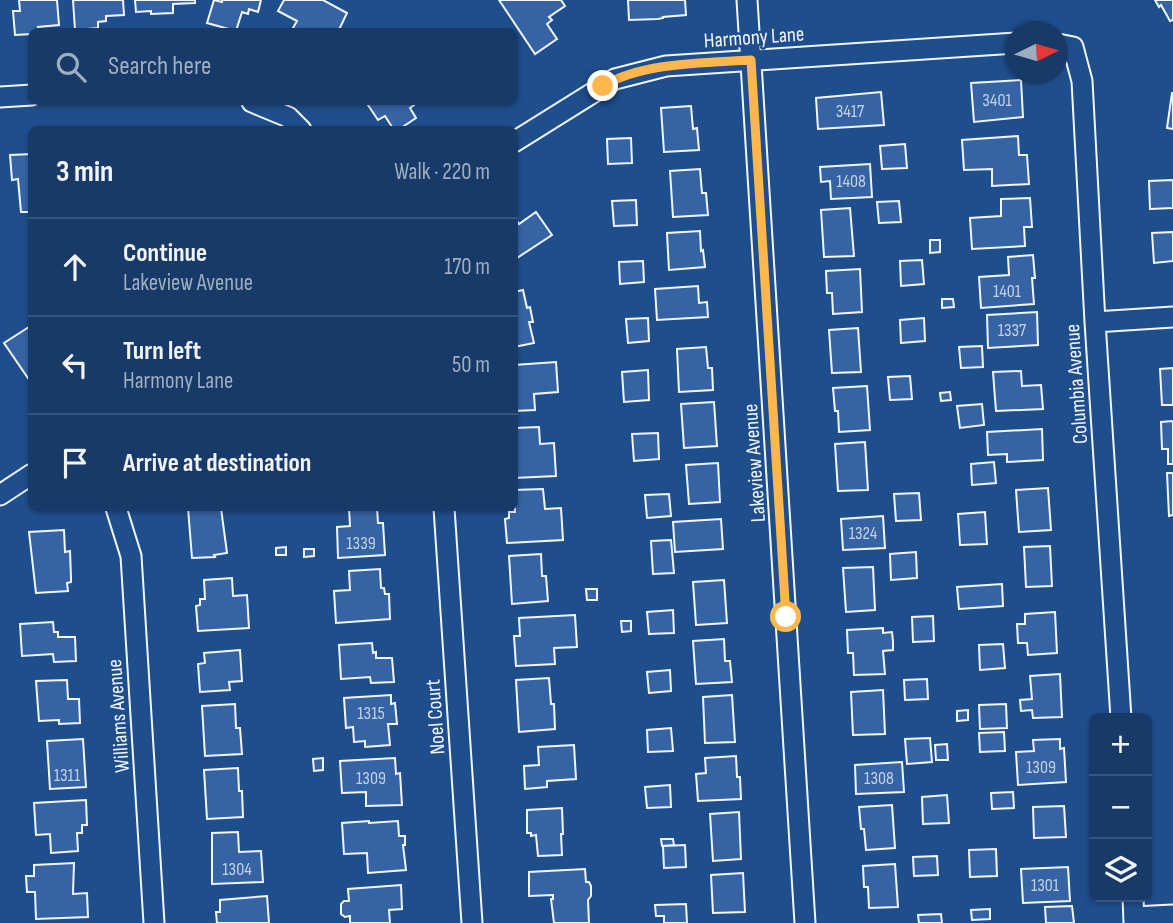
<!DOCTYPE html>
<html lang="en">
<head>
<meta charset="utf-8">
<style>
  :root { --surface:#173a69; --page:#244571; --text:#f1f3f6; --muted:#9eadc0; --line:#36547d }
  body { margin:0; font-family:"Sofia Sans Condensed",sans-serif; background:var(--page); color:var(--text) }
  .controls { position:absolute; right:21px; bottom:21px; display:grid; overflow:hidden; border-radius:10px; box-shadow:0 2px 5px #0004 }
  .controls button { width:63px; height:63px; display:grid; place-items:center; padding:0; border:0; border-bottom:2px solid var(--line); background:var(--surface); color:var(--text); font:35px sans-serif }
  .compass { position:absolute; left:1005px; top:21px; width:63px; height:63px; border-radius:50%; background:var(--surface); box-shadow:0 2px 5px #0004; rotate:85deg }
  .stop { position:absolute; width:21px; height:21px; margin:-16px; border:5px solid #ffb74d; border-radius:50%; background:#fff }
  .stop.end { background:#ffb74d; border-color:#fff; box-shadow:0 2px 7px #0008 }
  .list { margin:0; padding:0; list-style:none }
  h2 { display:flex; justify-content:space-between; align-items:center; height:91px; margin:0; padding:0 28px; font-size:30px }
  h2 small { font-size:23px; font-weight:400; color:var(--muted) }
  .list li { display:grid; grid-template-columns:46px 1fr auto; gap:21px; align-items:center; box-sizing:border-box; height:98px; padding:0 28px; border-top:2px solid var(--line) }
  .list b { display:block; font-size:26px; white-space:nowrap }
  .list p { margin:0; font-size:23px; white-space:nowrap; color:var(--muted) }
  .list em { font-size:23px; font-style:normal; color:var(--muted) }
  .icon { flex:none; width:38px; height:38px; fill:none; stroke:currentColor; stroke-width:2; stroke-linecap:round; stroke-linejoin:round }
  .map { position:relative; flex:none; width:1173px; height:923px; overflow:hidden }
  .search { position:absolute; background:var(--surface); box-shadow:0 2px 5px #0004; left:28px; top:28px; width:490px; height:77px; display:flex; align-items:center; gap:18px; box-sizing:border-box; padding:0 24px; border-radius:10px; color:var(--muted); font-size:26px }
  .panel { position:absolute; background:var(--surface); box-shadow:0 2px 5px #0004; left:28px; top:126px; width:490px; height:385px; border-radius:10px }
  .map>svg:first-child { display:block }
</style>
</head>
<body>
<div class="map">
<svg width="1173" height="923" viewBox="0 0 1173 923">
  <rect width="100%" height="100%" fill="#1f4e8c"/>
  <!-- building -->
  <path fill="#3563a3" stroke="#f2f6ff" stroke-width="2" d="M19,0h38l2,25 -21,2 1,5h-7v2l-17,1 -2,-24h7z
    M73,0h50l1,15 -18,1v5l-8,1v6l-23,2z
    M135,0h60v3l-22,1v9l-22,1v-3l-15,1z
    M214,0l8,2v-2h39l-3,12 -9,-3 -1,5 -6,-2 -6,19 -29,-8z
    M284,0h39l24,13 -9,19h-39l-6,-4 4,-7 -19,-10z
    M499,0h62l4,6 -16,11 3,3 -5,4 10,15 -22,15z
    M628,0h57l1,15 -23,2v1l-5,1 -29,1z
    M1155,0h18v20l-3,1 -9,-16 -2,2z
    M1021,80l2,37 -49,5 -3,-39z
    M881,92l3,33 -66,4 -2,-31z
    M1172,93h1v36l-6,-1z
    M366,102h46l2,3 -4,3 6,10 -18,12h-4l-9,-14 -7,4z
    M691,106l2,23 4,-1 2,22 -35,2 -3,-44z
    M1018,136l1,19h8l2,29 -37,2v-17l-28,1 -2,-30z
    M631,138l1,25 -24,1 -1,-25z
    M905,144l2,24 -25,1 -2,-23z
    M32,154v58h-11l-3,-33 -6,1 -2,-25z
    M870,164l2,33 -41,2 -1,-18 -9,1 -1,-15z
    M700,169l2,24h4l2,22 -35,2 -3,-46z
    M1173,180v28l-23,1 -1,-28z
    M1030,198l2,29h-8l1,19 -53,3 -2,-31 31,-2v-17z
    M636,200l1,25 -23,1 -2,-25z
    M899,201l2,21 -22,1 -2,-21z
    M850,208l4,48 -30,1 -3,-47z
    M536,212l16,23 -38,25 1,-42 4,6z
    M700,231l1,20 2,-1 2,17 -36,3 -2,-37z
    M1173,232v29l-19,2 -2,-30z
    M930,240h10v12l-10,1z
    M1033,255l2,23h-3l2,26 -53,4 -2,-31 30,-2 -1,-18z
    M922,260l2,24 -23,2 -1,-25z
    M643,261l1,21 -24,2 -1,-22z
    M860,269l2,43 -29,2 -1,-21h-5l-1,-22z
    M698,286l1,17 8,-1 1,15 -51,3 -2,-31z
    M523,290l4,18 3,-1 3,15h-4l5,21 -20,4v-55z
    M942,299h11l1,8 -12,1z
    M1037,312l1,33 -50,3 -1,-33z
    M648,318l1,23 -21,2 -2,-24z
    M924,318l1,23 -24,2 -1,-23z
    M32,325v59l-28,-41z
    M858,328l3,44 -29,1 -3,-43z
    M982,346l1,21 -22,1 -2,-21z
    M706,347l2,21h4l1,22 -34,2 -2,-43z
    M556,362l2,30 -24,2 1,16 -21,1v-46z
    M1173,368v37h-11l-2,-36z
    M648,370l1,30 -25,2 -2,-30z
    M1021,371l1,15 19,-1 2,24 -47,2 -3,-39z
    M910,376l2,23 -22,1 -2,-23z
    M867,386l3,44 -31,2 -1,-21h-3l-2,-23z
    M950,392l1,8 -10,1 -1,-8z
    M714,402l3,44 -33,2 -3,-44z
    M982,404l2,21 -24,3 -3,-22z
    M1173,421v43h-5v-15h-6l-1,-27z
    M539,427l1,17 14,-1 2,33 -42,2v-50z
    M1042,429l1,31 -36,2v-8l-19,1 -1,-23z
    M658,433l1,26 -25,2 -2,-27z
    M865,442l3,48 -30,1 -3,-47z
    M994,462l2,21 -24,2 -1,-21z
    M718,463l2,39 -31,2 -3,-39z
    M1167,473h6v42l-4,1z
    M1048,488l3,42 -32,2 -3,-42z
    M543,489l2,20 16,-1 2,32 -56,3 -2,-24 4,-1v-6h6l-1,-22z
    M919,493l2,27 -25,1 -2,-27z
    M669,494l2,22 -24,2 -2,-23z
    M188,508h33l6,45 -13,2 1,2 -23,1z
    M349,508h28l1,15h5l2,32 -47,3 -1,-31 13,-1z
    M985,512l2,32 -27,1 -2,-31z
    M883,516l2,32 -42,2 -2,-31z
    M721,519l2,30 -48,3 -2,-30z
    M64,530l1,22 5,-1 1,27v4l-4,1 1,8 -32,2 -7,-61z
    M671,540l3,33 -21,1 -2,-33z
    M1050,546l2,40 -26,1 -2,-40z
    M286,547v8h-10v-7z
    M304,549h10v7l-10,1z
    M916,552l1,26 -26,2 -1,-26z
    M541,554l1,22h4l2,25 -36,3 -3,-48z
    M873,567l2,43 -29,2 -3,-44z
    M380,569l1,19h3l1,6h4l1,25 -54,4 -2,-32 16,-1 -1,-19z
    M232,578l1,18 14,-1 2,33 -51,3 -2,-25 4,-1v-6h5l-1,-19z
    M724,580l3,43 -31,2 -3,-43z
    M1002,584l1,22 -44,3 -2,-22z
    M586,589h11v11h-10z
    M673,610l1,23 -25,1 -2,-22z
    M1055,612l2,41 -29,2 -1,-12h-9l-1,-19h8v-10z
    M575,615l2,32 -23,1 1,16 -39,2 -2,-30h6l-1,-18z
    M933,616l1,25 -21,1 -1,-25z
    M621,621h10v10l-9,1z
    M53,622l1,10h4v5h17l1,24 -22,1 -1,-8 -31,2 -2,-32z
    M883,628v5l9,-1 1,10v8l-10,1 2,23 -31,1 -1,-22h-5l-1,-23z
    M724,639l1,22h5l2,21 -36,2 -3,-43z
    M372,643l1,10 3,-1v6h16l2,24 -23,1 -1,-6 -29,2 -2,-34z
    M1003,644l2,24 -25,2 -1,-25z
    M240,650l2,31 -13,1 1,8 -30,2 -2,-28 7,-1 -1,-10z
    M670,670l1,21 -22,2 -2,-21z
    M1060,674l2,43 -29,1 -1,-8 -11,1 -1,-11 12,-1 -2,-23z
    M549,678l2,26h3l1,25 -36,3 -3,-52z
    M927,679l1,20 -23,1 -1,-20z
    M67,680l1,19h11l1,24 -21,1v-4l-20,1 -3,-40z
    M883,690l2,44 -32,1 -2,-43z
    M391,695v9l4,-1 2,21h-9l2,21 -25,2v-6l-11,1 -1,-15 -7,1 -2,-30z
    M732,695l3,47 -30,1 -2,-46z
    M235,704l1,24h4l2,26 -37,2 -3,-50z
    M1006,704l1,24 -27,1 -1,-24z
    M968,710v10l-11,1v-10z
    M671,728l2,23 -25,1 -1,-22z
    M1004,732l1,19 -25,1 -1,-19z
    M930,738l2,24 -25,2 -2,-25z
    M83,739l3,48 -36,2 -3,-48z
    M1060,739v10l4,-1 2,34 -48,3 -2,-33 18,-1 -1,-11z
    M947,744l1,16h-12l-1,-15z
    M574,745l2,34 -29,2v6l-22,2 -1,-23 15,-1 -1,-18z
    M736,756l1,21h3l1,22 -43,2 -2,-27 10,-1 -1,-15z
    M323,758v12l-9,1 -1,-12z
    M395,758l1,16 4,-1 2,32 -36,1v-14l-24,1 -2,-32z
    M902,762l2,30 -48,2 -1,-29z
    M238,768l1,23h3l1,26 -36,2 -3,-49z
    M670,785l1,22 -24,1 -2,-21z
    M1013,792l1,16 -22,1 -1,-16z
    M947,795l2,28 -26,1 -1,-27z
    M86,800l1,25h-5v8h-5l1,18 -27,2 -1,-19 -14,1 -2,-32z
    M892,805l3,43 -29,2 -2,-21h-3l-2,-22z
    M1064,806l2,31 -32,1 -1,-31z
    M562,808l1,26h-2l1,21 -24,1 -2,-21 -5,1v-3h-4v-23z
    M739,812l2,47 -28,2 -3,-47z
    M369,821v2l29,-2 1,15h6v9h-2l3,25 -38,3 -1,-20 -23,1 -2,-31z
    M238,832l1,20 22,-1 2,31 -51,2v-51z
    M661,839h12l1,6 -12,1z
    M685,845l1,22 -22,1 -1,-22z
    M996,849l1,27 -27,1 -1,-27z
    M937,856l1,19 -24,1 -1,-19z
    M74,863l-1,31 14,-1 1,24 -52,2 -1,-27h-8l-1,-16h8v-11z
    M895,864l3,43 -29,1 -1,-21h-4l-1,-21z
    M1068,867l2,34 -47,2 -2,-34z
    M585,869l1,13h3l2,4v10l-3,4 1,23h-35l-3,-24h2v-4l-24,1v-24z
    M743,873l2,39 -32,1 -2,-38z
    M401,885l1,24 -13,1 1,13h-40v-7l-5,1 -4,-3v-10l3,-3h5l-1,-12z
    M267,896l2,27h-52l-1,-11h4v-12z
    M686,904l1,19h-23v-7h-8l-1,-11z
    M1072,906l2,17h-28l-1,-16z
    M990,909v10l-18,1 -1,-10z
    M941,914l1,9h-23l-1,-8z"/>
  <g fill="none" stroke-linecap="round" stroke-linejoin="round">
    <defs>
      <path id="street" d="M747,0l58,923
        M1058,44l15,3 9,34 13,241 26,396
        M0,97l32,-2
        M252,102l36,15 13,13
        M514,142l101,-63 51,-13 350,-23
        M1095,322l78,-5
        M0,495l32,-21
        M116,508l15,48 23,367
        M444,508l28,415
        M1133,897l1,26
        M1134,917l39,-2"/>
    </defs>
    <!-- street casing -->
    <use href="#street" stroke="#f2f6ff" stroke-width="23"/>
    <!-- street -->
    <use href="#street" stroke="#1f4e8c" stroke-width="19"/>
  </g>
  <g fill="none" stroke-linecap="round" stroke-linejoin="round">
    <!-- route -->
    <path stroke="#ffb74d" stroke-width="9" d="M603,86c40,-24 102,-23 148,-26l35,557"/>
  </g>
  <g text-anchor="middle" stroke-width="5" stroke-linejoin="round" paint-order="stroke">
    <!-- number labels -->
    <g font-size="18" fill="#c3d1e8">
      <text x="997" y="106">3401</text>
      <text x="850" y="117">3417</text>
      <text x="851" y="187">1408</text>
      <text x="1007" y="297">1401</text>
      <text x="1012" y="336">1337</text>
      <text x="863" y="539">1324</text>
      <text x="361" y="549">1339</text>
      <text x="371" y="719">1315</text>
      <text x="1041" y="773">1309</text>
      <text x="67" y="781">1311</text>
      <text x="371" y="784">1309</text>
      <text x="879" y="784">1308</text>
      <text x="237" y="875">1304</text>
      <text x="1045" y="891">1301</text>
    </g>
    <!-- street labels -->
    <g font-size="21" fill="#f2f6ff" stroke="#1f4e8c">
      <text transform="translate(754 37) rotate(-4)" y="7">Harmony Lane</text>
      <text transform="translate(1076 384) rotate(-94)" y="7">Columbia Avenue</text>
      <text transform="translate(754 463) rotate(-94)" y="7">Lakeview Avenue</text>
      <text transform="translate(118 716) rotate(-94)" y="7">Williams Avenue</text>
      <text transform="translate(435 717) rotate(-94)" y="7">Noel Court</text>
    </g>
  </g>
</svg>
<div class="controls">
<button>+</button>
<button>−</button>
<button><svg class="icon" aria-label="layers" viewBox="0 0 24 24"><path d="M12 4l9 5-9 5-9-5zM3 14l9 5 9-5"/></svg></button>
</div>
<svg class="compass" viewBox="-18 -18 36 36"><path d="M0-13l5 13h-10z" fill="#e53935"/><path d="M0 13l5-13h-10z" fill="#9eadc0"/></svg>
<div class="stop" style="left:786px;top:617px"></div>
<div class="stop end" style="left:603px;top:86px"></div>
<div class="search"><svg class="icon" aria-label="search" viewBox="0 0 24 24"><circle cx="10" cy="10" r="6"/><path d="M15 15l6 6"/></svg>Search here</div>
<section class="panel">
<h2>3 min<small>Walk · 220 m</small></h2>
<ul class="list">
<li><svg class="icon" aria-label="ahead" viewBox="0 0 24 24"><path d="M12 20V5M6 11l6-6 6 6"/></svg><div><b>Continue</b><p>Lakeview Avenue</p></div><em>170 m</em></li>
<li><svg class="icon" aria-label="left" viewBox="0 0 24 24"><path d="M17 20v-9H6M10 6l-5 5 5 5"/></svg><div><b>Turn left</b><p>Harmony Lane</p></div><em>50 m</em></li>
<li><svg class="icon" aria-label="arrive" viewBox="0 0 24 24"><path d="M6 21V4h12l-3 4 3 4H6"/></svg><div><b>Arrive at destination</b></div></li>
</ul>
</section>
</div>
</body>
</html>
